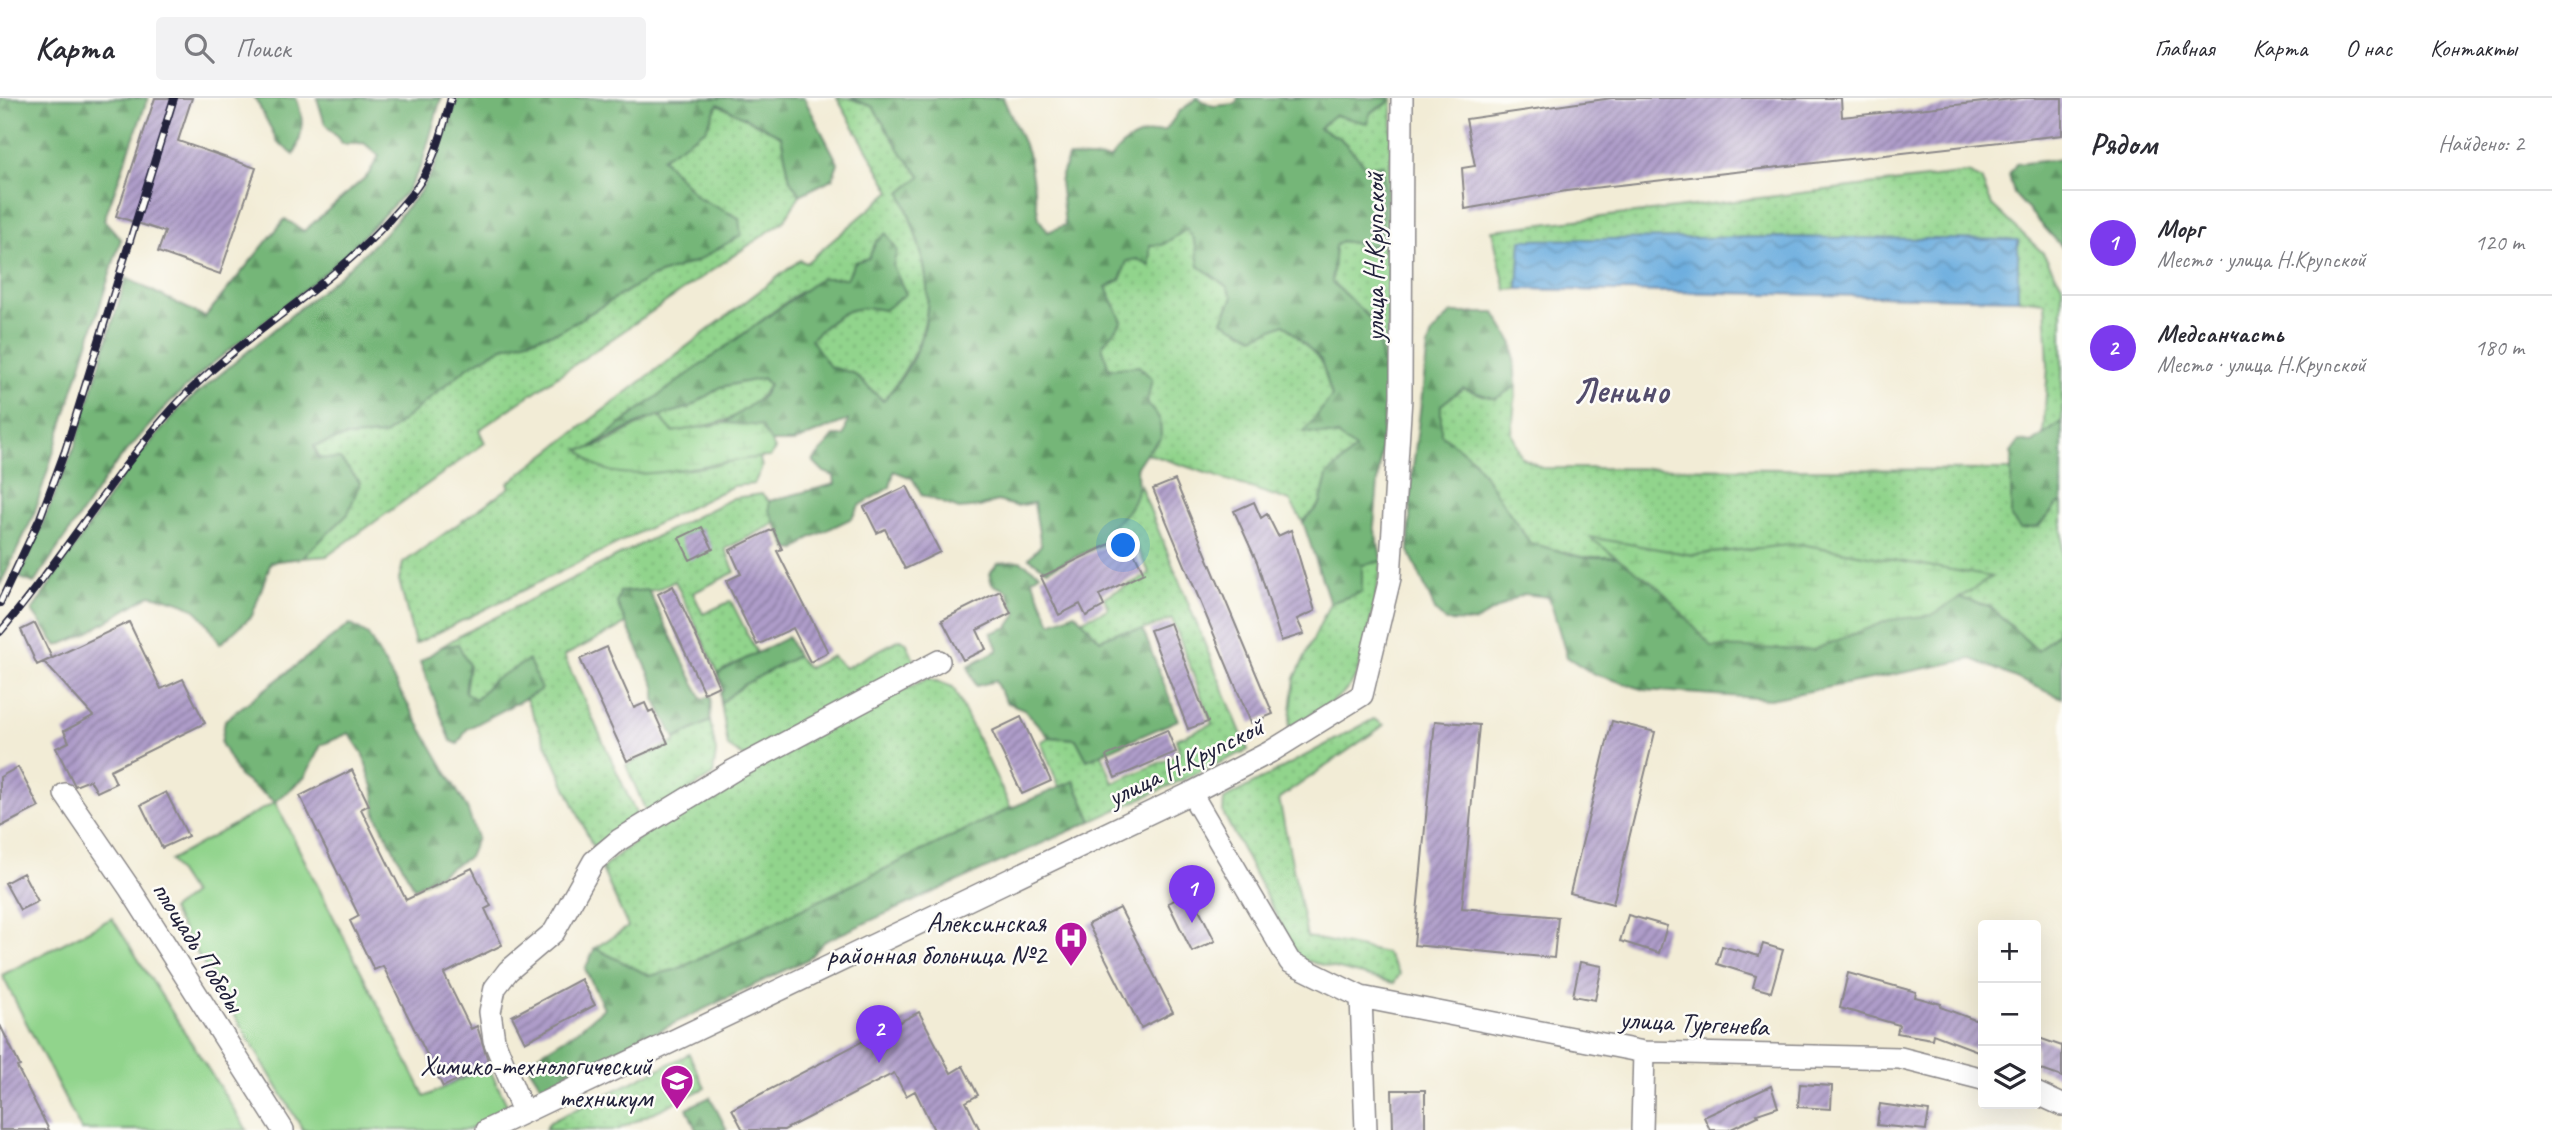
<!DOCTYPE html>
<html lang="ru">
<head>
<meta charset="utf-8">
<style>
  :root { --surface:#fff; --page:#f2f2f3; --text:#2b2b33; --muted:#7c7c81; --line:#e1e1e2; --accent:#7c3aed }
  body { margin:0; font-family:Caveat,sans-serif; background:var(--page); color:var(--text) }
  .controls { position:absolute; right:21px; bottom:21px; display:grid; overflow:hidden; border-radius:7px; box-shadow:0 7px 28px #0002 }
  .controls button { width:63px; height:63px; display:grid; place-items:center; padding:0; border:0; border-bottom:2px solid var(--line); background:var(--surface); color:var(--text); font:35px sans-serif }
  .you { position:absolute; left:1124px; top:448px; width:24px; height:24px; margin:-18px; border:5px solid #fff; border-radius:50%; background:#1a73e8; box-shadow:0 0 0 10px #1a73e833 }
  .badge { display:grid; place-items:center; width:46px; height:46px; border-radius:50%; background:var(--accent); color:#fff; font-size:23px; font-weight:700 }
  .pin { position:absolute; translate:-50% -58px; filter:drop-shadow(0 2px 4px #0008) }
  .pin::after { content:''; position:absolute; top:37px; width:24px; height:21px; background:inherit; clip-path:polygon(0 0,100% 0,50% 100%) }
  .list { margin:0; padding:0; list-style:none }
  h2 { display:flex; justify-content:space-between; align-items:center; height:91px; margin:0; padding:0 28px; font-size:30px }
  h2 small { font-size:23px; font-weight:400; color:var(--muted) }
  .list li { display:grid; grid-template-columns:46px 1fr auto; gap:21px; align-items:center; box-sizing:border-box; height:105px; padding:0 28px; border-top:2px solid var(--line) }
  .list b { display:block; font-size:26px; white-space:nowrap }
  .list p { margin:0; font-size:23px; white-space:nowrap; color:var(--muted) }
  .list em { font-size:23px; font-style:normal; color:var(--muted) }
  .icon { flex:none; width:38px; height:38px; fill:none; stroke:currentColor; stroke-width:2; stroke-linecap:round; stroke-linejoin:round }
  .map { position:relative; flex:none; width:2062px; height:1032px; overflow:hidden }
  header { display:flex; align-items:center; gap:42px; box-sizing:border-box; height:98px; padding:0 35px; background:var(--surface); border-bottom:2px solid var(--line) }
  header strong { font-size:33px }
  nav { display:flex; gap:38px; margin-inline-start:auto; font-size:24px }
  .search { width:490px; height:63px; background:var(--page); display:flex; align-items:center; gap:18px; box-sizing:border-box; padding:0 24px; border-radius:7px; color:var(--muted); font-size:26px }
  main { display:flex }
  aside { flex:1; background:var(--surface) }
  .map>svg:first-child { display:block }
</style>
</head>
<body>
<header>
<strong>Карта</strong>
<div class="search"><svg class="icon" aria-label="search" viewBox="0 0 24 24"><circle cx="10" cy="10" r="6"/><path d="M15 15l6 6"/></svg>Поиск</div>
<nav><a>Главная</a><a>Карта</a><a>О нас</a><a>Контакты</a></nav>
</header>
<main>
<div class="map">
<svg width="2062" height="1032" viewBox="0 0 2062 1032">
  <defs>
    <pattern id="grass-dots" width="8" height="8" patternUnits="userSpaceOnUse" patternTransform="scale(1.75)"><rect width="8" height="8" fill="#91d48c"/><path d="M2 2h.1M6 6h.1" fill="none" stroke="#7db67a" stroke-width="1.8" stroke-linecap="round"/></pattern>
    <pattern id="forest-firs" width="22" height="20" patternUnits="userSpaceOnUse" patternTransform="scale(1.75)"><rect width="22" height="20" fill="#74b678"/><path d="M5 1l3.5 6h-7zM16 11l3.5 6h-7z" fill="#5f9464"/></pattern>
    <pattern id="wetland-marsh" width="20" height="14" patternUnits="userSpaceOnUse" patternTransform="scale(1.75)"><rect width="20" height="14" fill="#91d48c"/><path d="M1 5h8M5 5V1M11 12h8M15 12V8" fill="none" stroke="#7db67a"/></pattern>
    <pattern id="water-waves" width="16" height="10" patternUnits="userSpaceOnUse" patternTransform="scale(1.75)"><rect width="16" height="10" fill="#69acde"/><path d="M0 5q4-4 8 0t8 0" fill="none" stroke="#568cb5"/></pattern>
    <pattern id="building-hatch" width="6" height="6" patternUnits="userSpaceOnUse" patternTransform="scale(1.75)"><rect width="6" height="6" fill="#ae9cc9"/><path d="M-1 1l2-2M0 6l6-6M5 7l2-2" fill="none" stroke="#8d7fa4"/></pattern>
  </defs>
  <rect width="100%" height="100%" fill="#fdfcf7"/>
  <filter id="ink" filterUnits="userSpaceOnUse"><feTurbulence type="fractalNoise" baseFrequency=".0143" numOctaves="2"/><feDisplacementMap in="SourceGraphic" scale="14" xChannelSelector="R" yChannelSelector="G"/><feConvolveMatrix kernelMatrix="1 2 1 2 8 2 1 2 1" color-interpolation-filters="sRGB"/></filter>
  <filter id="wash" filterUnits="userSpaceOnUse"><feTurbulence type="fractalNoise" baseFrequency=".00686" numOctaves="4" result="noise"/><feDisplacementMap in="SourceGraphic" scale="28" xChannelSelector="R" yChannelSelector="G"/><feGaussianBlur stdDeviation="1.57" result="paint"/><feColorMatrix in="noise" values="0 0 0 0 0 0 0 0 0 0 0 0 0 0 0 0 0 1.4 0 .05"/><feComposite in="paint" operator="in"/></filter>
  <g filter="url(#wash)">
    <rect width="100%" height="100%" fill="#f2ecd6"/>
    <!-- grass -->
    <path fill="url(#grass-dots)" stroke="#5a7b64" stroke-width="2" d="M837,0h13l23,8 30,49 18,21 -20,17c33,89 43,128 -17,208l-31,-28 -23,-5 -20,-29c25,-22 39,-37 74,-29l-8,-68 -7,16 -14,4 -8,16 -46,13 -212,158h-9l36,23 76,-3 67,-13 3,11 -8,17 -21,2 -318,158 -16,-64 4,-17 107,-76 -2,-4 292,-223 6,3 85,-72z
      M1389,0h3v23l-6,276 -9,-72 -45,-43 3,-36 6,-5 30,5 11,-81 -15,2 -27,-29 -22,-9 15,-14 38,-3 17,-9z
      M718,6l63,32 9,44 10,15 -16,26 -305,209 6,13 -158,113 -25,2 46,-44 -34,-68 31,-9 40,-2 83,-68 35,-20 57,-16 89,-53 48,-17 42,-43 -41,-20 -36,-41 44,-28z
      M1968,75l13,6 11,26 51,48 19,32v137l-19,13 5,-69 -3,-64 -27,-3v-58l-497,-1 -3,49 -12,1 -14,-60z
      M1187,131l8,12 5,25 26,20 7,11 -11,23 62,3 37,37 11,36 -27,36 33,4 18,13 -29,27 -7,28 -17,18 -13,-21 -144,-48 15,-15 -1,-18 -13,-18 -8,-36 -30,3 -7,-23 20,-25 -16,-34 14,-7 7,-19 10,-2 13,7 -1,-22 13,1z
      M763,280l6,7c-22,37 -59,40 -96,47l-14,-16 29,-8 33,-21z
      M1516,288l-4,47 9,24 21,11 469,2v48l27,9 19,-22 5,-2v101l-5,29 -19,18 -49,-45 -29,-8 31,-21 -192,-33 -107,11 -101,-17 25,19h-35l-51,-14 -57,-84 -32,-25v-29l22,-17 32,11z
      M1140,387l108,265 -156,71 -18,-40 -15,6 -18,-45 8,-5 27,2 11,21 15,-6 11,29 67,-29 -4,-15 36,-15 -40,-105 -29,11 -25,2 -18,8 -20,-19 28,-12 -4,-12 46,-23 -21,-42 -25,12 3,-14c17,-12 25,-25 33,-45z
      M762,396l7,7 7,22 -51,26 10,23 -42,21 10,21 28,-13 26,52 -39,20 -43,-92 -19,9 -36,2 -3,11 9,21 -62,32 75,164 -46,27 -68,-150 16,-8 -48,-9 -17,20 -12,-8 4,-26 -10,-22 -17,3 21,-13 271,-136z
      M1382,463c-5,26 -17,103 -30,122 -11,17 -45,34 -63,44l6,-49 35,-75 32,-11v-27z
      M900,541l6,3 11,25 -173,90 -16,-10 -7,-44 22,-18 54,-29 11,12 24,-12 13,12z
      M928,580l25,9 58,121 -333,161 -28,7 -55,-28 33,-21 -26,-58c86,-79 222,-137 326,-191z
      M1374,621l10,6 -105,74 28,138 79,16 14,21 -6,9 -95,-24 -76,-146 1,-14z
      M710,623l6,31 -3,23 -65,41 -22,-51 49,-23v-3z
      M689,956l16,34 -88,42h-72l5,-8z"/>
    <!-- forest -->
    <path fill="url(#forest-firs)" stroke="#4b6c5a" stroke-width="2" d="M0,0h148l-44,122 17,19 -88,278 -33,68z
      M255,0h41c9,22 7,36 -2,57l-16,-13z
      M317,0h124l-19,66 -14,26 -71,73 -130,105 -38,35 -56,64 -79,116 -14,-5 55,-132 51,-168 79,39 80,-98 19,12 64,-56 11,-19 -15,-13 -21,1 -18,-20z
      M458,0h346l34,65 -6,16 -32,16 -10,-15 -9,-44 -63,-32 -12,25 -44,29 36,40 41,20 2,17 -44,26 -48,17 -89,53 -57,16 -35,20 -83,68 -40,2 -31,9 4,12 22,1 20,23 -12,32 -46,44 -31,4 -19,54 -32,28c-22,-38 -28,-41 -70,-49l-64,39 -29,12 -25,-35 94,-140 55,-64 167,-139 36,-34 35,-41 15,-25z
      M850,0h153l25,55 11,66 9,13 17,-7 -5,-44 8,-24 42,2c15,-20 30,-26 55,-28l14,-19 18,-14 16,8 23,-2 2,-6h151l-1,5 -17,9 -4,11 -33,-8 -15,13 21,10 27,29 16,-2 2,29 -4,48 -10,4 -30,-5 -6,5 -3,36 45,43 9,72 -12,129 8,35 -20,4v27l-32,11 -27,-81 17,-18 7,-28 28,-27 -17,-13 -34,-4 28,-36 -11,-36 -37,-36 -30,13 -32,-16 11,-24 -7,-11 -27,-20 -4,-25 -8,-12 -25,16h-12v21l-13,-7 -10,2 -7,19 -14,7 16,34 -20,25 7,23 30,-3 13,13 -5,23 13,18 1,18 -15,15 -10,15c6,29 -6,45 -29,62l-3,14 -57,26 -18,-12 12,-13 -7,-42 -18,3 -19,-5 -17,6 -21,2 -37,-14 -10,-17 -18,-7 -4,16 -31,19 -7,12 -44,21 -12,11 -8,-1 -19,-39v-9l66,-17 -1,-8 -10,-4 -11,-11 21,-25h10l4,-16 -55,22h-23l-9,-16 -36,-3 38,-27 6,-11 -6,-7 -42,9 -33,21 -43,12 -56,29 55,-43 177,-128h26l8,-16 14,-4 7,-16 10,-9 11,17 -4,16 13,28 -22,16c-35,-8 -49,7 -73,29l19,28 23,6 30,28c64,-72 49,-127 18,-208l20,-17 -18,-21 -30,-48z
      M2062,61v88l-48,-53 -5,-19 7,-11z
      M1451,215h44l18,31 3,42 -21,13 -32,-11 -22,17v29l32,25 57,84 51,14h44l26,10 66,77 41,5 38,-22 164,-29 29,8 49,45 19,-18 5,-29v94l-90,-39 -202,40 -125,-9 -53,-17 -25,-16 -18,-60 -26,-3 -49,28 -28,-1 -10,-9 -27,-61 2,-67 17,-138 4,-12z
      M2062,324v81l-5,2 -19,22 -18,2 -9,-11v-66l8,-11 13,2z
      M1020,463l20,12 -8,6 19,44 24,-10 25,27 18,-8 25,-2 35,90 -91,40 -11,-21 -27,-2 -25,-28 -18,-7 -11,-21 -19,5 -8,-20 30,-16 -7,-17 17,-6 9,-13 -10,-23 -15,-7 -3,-10 9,-11z
      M648,492l54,109 9,-3 -1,25 -35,18 -20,-40v-13l-38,-83 3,-11z
      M350,526l18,11 99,173 10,30 -8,19 -55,31 -38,-73 -2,-24 -11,-37 -14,-21 -28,12 -16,32 -30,25 -36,-26 -18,-33 4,-23z
      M788,539l9,19 -54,29 -22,18 -1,-9 3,-4 -5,-17z
      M458,546l11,21 -4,27 11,8 17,-20 36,-20 12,30 -74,39 -9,15 -7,-3 -31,-79 21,-15z
      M1074,683l18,40 -267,120 -17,18 -266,128 -16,-25 52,-32 26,-22 -19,-39 10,-21 55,28 28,-7 333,-161z
      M710,999l17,33h-31l-9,-22z"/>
    <!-- wetland -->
    <path fill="url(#wetland-marsh)" stroke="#5a7b64" stroke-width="2" d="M659,318l14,16 52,-9 36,3 14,23 -5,8c-42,-1 -141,33 -176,7 -6,-4 -10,-11 -15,-15 26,2 54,-26 80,-33z
      M1589,439l103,18 107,-11 193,33 -60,38 -43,5 -76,30 -101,-3 -53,-59z"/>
    <!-- garden -->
    <path fill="#91d48c" stroke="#5a7b64" stroke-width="2" d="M275,704l150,295 63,-31 22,45 -42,19h-165l-132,-220 21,-16 -22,-34z
      M112,820l135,212h-166l-79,-155z"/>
    <!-- water -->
    <path fill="url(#water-waves)" stroke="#46678c" stroke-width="2" d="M1774,139l244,3v59l-500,-10 3,-49z"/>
    <g id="blocks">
      <!-- building -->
      <path fill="url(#building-hatch)" d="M155,0h37l-14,43 78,27 -36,106 -62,-22 7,-20 -49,-16z
        M1612,0h229l1,19 180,-19h40v37l-496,56 -101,18 -3,-41 13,-2 -9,-47z
        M1175,382l98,234 -22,9 -98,-234z
        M907,388l33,66 -35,17 -20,-40 -8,4 -13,-26z
        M1254,404l7,16 6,-4 11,22 13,-6 24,81 -18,8 7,15 -23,7 -24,-79 -23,-51z
        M702,429l11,22 -23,11 -11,-22z
        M773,431l9,20 -5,2 51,101 -18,10 -17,-34 -36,17 -31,-64 15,-7 -11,-24z
        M1126,438l18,37 -45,22 5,11 -18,10 -6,-12 -21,11 -18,-38z
        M673,488l46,100 -15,7 -46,-99z
        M1000,493l11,22 -34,17 9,19 -23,11 -21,-40z
        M129,524l32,67 22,-10 22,44 -95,47 6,13 -19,9 -7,-12 -15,6 -19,-38 13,-6 -5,-11 29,-15 -49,-54z
        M35,525l17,35 -15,7 -16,-35z
        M1170,525l38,99 -20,7 -38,-99z
        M607,549l27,61 11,-5 4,9 4,-2 15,33 -41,18 -47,-102z
        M1021,619l30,64 -29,13 -30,-63z
        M1435,623l44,4 -17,183 96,9 -4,41 -140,-13z
        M1612,623l43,11 -42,172 -43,-11z
        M1167,632l9,22 -61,26 -9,-22z
        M18,669l21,40 -39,20v-50z
        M352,672l17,35 -8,4 45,91 66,-32 19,38 -6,3 17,36 -58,29 27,55 6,-3 12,38 -46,23 -60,-121 -9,4 -24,-49 9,-5 -59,-120z
        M166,694l22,44 -26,12 -21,-43z
        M23,775l15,28 -18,9 -15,-27z
        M1185,797l5,11 6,-3 19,38 -23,11 -24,-49z
        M1120,810l53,104 -32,16 -53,-104z
        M1628,817l39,11 -8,27 -39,-12z
        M1763,846l20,6 -12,42 -18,-5 3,-11 -39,-12 5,-18 37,10z
        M1580,864l22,4 -7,34 -22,-4z
        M1848,875l68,19 -1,5 26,7 -1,3 43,16v30l-50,-19 -1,5 -35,-6 2,-8 -59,-17z
        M581,881l14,26 -70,37 -13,-26z
        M919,914l32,61 12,-7 15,29 -12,7 14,28h-46l-19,-39 -9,5 -12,-23 -110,57h-41l-11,-21z
        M0,927l20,41 -3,1 32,63h-49z
        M2036,939l26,9v31l-26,-9z
        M1800,986l32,2 -1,23 -33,-2z
        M1771,988l7,21 -21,7 1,2 -29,14h-19l-6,-13z
        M1392,992h33v40h-32z
        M1880,1006l49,7 -3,19 -49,-5z"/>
    </g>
  </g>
  <g filter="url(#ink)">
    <use href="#blocks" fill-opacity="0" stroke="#8a8788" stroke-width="2"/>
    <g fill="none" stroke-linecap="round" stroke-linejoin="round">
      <defs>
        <path id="street" d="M1191,695l99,169 71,35 5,133
          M65,696l65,95 153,241
          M1361,899l283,55 256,6 83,21
          M2036,995l26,12
          M523,1014l-29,-72 -4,-28 5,-24 13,-17 46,-39 40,-71 25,-21 115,-70 205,-109
          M487,1032l704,-337 79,-41 92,-57 28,-117 11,-181 1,-299
          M1642,1032l2,-78"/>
      </defs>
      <!-- street casing -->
      <use href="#street" stroke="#8a8788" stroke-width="24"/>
      <!-- street -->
      <use href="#street" stroke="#fff" stroke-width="21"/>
      <defs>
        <path id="rail" d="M0,505l40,-85 25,-67 109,-353
          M0,534c62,-72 110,-155 175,-226 64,-70 152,-115 215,-187 14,-16 29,-31 38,-51 11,-22 17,-47 23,-70"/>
      </defs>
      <!-- rail casing -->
      <use href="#rail" stroke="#22223b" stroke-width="8"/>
      <!-- rail -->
      <use href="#rail" stroke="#fdfcf7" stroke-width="5" stroke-dasharray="16" stroke-linecap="butt"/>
    </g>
  </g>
  <!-- icons -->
  <defs>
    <symbol id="hospital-pin" viewBox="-11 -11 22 30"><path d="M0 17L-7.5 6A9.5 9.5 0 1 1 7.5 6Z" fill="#b5179e" stroke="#fdfcf7"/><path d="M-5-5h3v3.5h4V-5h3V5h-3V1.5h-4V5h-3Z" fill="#fff"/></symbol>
    <symbol id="university-pin" viewBox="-11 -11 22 30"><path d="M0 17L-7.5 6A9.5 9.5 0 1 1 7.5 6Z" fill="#b5179e" stroke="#fdfcf7"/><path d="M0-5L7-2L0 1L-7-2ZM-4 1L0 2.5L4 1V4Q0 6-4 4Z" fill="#fff"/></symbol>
  </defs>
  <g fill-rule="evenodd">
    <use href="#hospital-pin" x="1052" y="821" width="38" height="52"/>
    <use href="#university-pin" x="658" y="964" width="38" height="52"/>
  </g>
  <g text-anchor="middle" stroke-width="5" stroke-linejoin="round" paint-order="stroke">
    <!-- street labels -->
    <g font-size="28" fill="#22223b" stroke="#fdfcf7">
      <text transform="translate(1374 159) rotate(-90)" y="10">улица Н.Крупской</text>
      <text transform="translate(1185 663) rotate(-26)" y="10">улица Н.Крупской</text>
      <text transform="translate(199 848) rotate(58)" y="10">площадь Победы</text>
      <text transform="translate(1694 924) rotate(3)" y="10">улица Тургенева</text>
    </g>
    <!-- poi labels -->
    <g font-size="28" fill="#22223b" stroke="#fdfcf7" text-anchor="end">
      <text x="1046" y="834">Алексинская<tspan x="1046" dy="32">районная больница №2</tspan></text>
      <text x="652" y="977">Химико-технологический<tspan x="652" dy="32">техникум</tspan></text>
    </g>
    <!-- district labels -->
    <g font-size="35" font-weight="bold" fill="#534d6d" stroke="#fdfcf7">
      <text x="1621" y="304">Ленино</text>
    </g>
  </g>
</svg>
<div class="controls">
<button>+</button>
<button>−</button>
<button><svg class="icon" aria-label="layers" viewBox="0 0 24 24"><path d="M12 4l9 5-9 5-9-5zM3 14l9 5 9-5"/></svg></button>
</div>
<div class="you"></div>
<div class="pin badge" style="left:1192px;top:825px">1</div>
<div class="pin badge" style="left:879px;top:965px">2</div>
</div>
<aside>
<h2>Рядом<small>Найдено: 2</small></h2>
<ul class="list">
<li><span class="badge">1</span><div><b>Морг</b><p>Место · улица Н.Крупской</p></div><em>120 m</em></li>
<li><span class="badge">2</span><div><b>Медсанчасть</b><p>Место · улица Н.Крупской</p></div><em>180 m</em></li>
</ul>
</aside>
</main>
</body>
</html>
